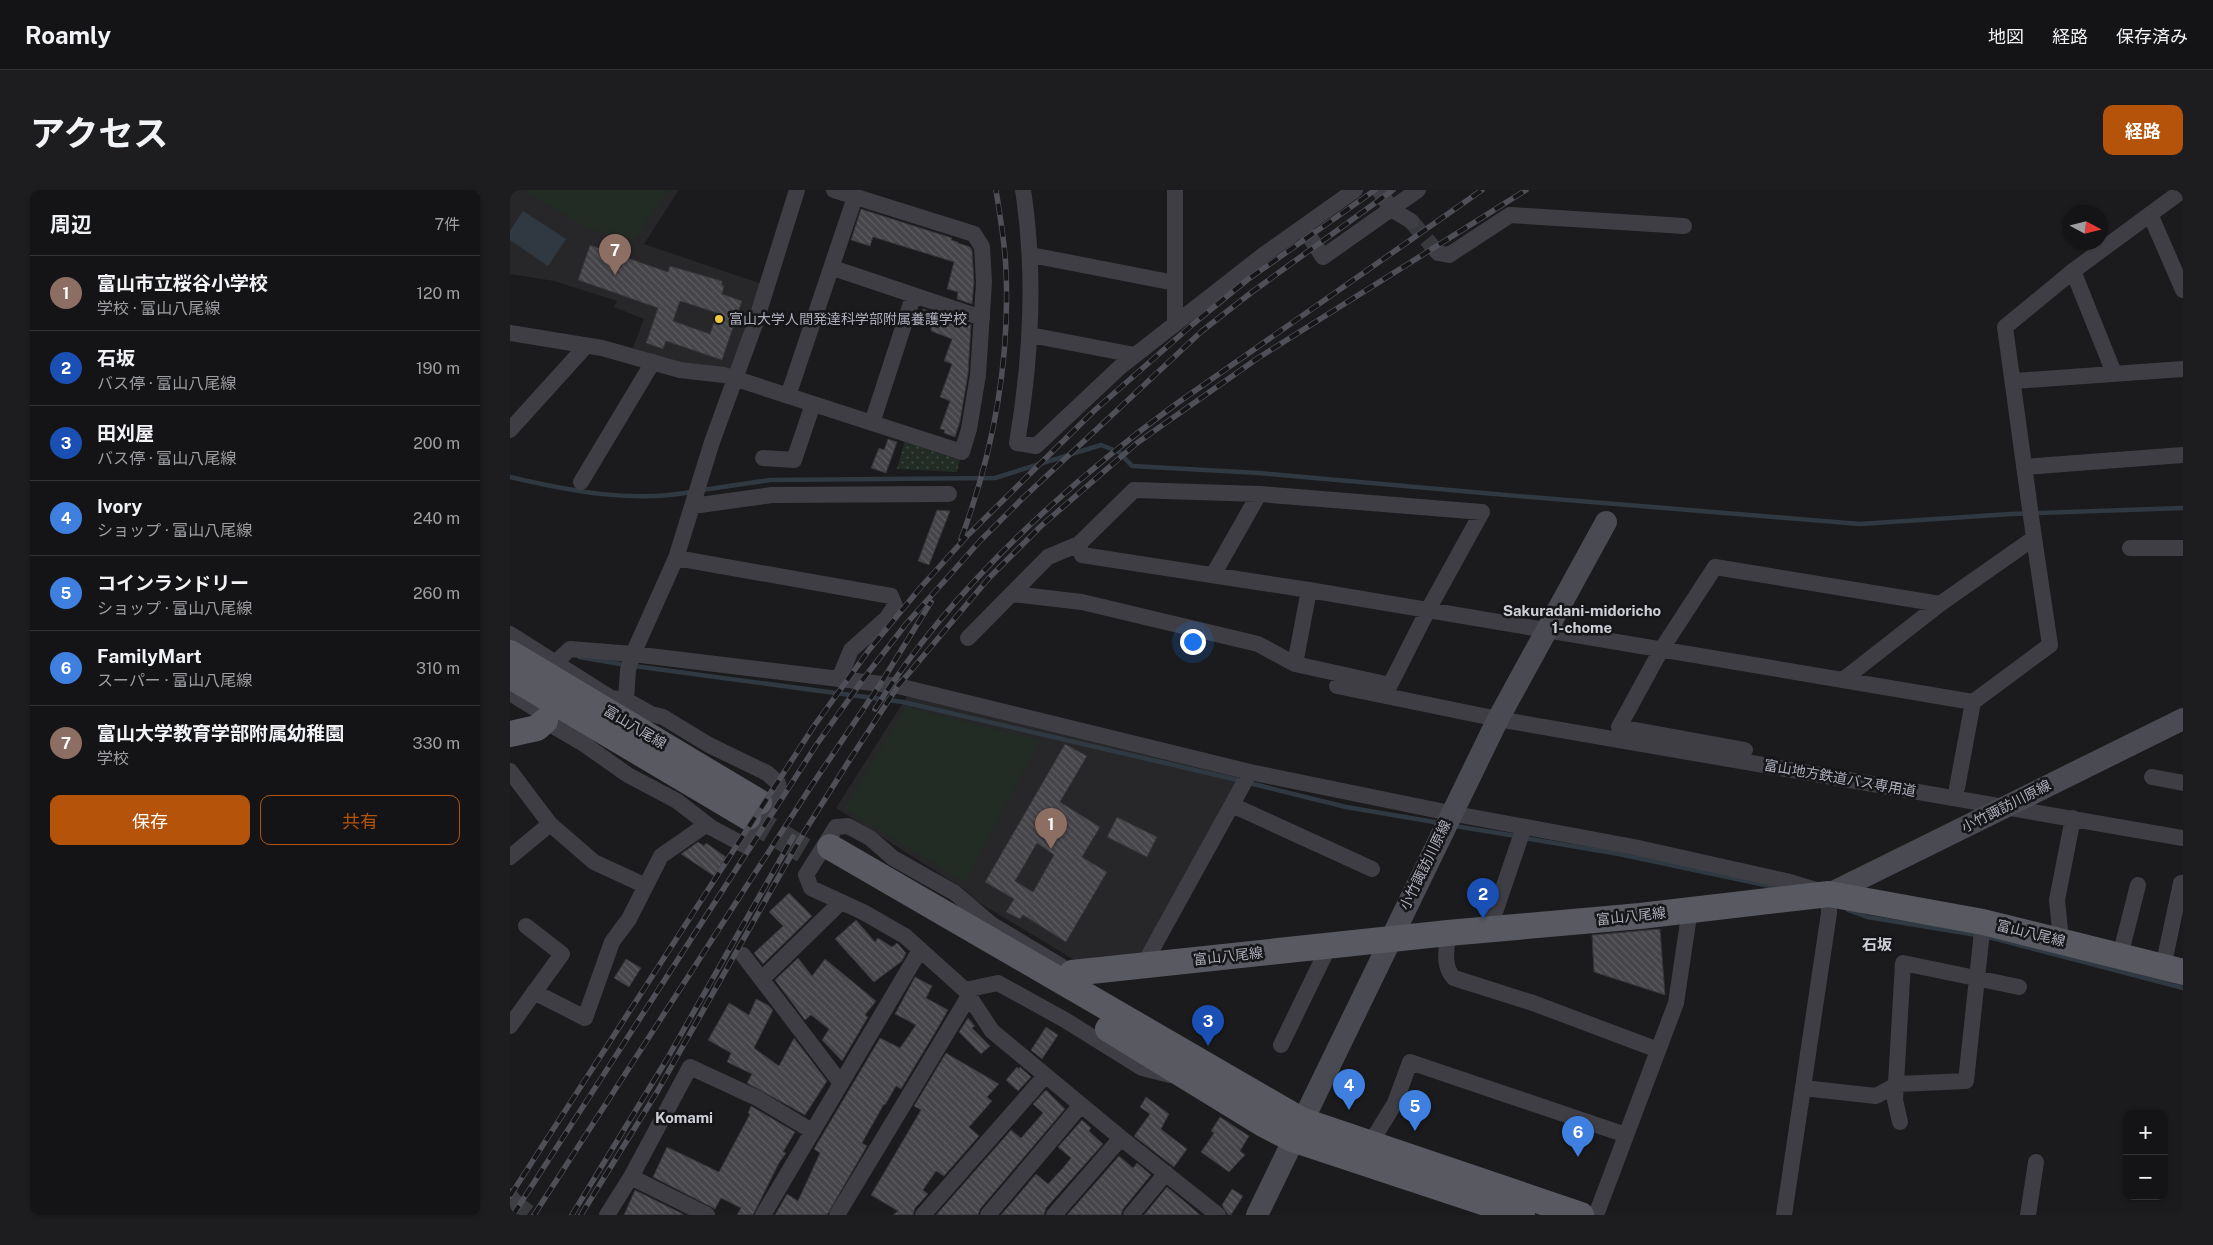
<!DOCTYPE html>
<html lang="ja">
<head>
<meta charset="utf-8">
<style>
  :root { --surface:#141416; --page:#1d1d1f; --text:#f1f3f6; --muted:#9d9ea1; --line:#333335; --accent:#b45309 }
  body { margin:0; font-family:"Public Sans","Noto Sans JP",sans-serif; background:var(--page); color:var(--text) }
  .controls { position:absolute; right:15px; bottom:15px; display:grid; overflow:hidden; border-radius:10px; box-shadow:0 1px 4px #0004 }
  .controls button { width:45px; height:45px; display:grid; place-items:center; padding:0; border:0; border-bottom:1px solid var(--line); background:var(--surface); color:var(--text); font:25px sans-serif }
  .compass { position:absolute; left:1553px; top:15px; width:45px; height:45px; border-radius:50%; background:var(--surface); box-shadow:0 1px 4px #0004; rotate:97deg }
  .you { position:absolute; left:682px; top:451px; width:18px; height:18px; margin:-12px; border:4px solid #fff; border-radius:50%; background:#1a73e8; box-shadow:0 0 0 8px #1a73e833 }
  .badge { display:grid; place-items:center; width:32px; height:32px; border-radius:50%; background:var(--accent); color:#fff; font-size:16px; font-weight:700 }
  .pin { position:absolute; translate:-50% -41px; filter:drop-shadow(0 1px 2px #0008) }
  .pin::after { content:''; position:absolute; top:26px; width:18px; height:15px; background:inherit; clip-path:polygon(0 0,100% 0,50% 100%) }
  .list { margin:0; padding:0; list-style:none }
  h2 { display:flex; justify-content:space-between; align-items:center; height:65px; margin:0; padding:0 20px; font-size:21px }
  h2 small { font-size:16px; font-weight:400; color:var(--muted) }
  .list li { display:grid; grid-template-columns:32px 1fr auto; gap:15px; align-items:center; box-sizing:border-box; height:75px; padding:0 20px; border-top:1px solid var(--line) }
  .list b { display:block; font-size:19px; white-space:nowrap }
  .list p { margin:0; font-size:16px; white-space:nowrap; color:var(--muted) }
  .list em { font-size:16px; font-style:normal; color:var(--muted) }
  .actions { display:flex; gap:10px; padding:15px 20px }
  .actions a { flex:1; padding:11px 0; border:1px solid var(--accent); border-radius:10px; text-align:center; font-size:18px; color:var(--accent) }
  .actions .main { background:var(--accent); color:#fff }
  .map { position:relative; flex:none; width:1673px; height:1025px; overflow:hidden; border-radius:10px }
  header { display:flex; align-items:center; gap:30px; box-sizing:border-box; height:70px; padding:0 25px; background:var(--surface); border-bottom:1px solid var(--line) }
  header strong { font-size:24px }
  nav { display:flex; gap:28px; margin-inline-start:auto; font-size:18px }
  .intro { display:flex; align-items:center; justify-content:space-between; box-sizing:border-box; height:120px; padding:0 30px }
  h1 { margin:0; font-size:35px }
  .button { padding:12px 22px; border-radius:10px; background:var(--accent); color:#fff; font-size:18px; font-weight:700 }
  main { display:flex; gap:30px; padding:0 30px }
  aside { flex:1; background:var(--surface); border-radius:10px; box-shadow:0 1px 4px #0004 }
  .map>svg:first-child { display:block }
</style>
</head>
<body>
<header>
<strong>Roamly</strong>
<nav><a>地図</a><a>経路</a><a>保存済み</a></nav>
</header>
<div class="intro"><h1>アクセス</h1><a class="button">経路</a></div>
<main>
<aside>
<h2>周辺<small>7件</small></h2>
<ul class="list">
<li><span class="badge" style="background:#8d6e63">1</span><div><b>富山市立桜谷小学校</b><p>学校 · 富山八尾線</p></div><em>120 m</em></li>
<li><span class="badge" style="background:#1a4fb4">2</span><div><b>石坂</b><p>バス停 · 富山八尾線</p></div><em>190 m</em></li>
<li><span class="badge" style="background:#1a4fb4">3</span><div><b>田刈屋</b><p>バス停 · 富山八尾線</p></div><em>200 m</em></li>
<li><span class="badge" style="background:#3f7fe0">4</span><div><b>Ivory</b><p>ショップ · 富山八尾線</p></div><em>240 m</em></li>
<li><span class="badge" style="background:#3f7fe0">5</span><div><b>コインランドリー</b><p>ショップ · 富山八尾線</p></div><em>260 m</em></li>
<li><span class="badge" style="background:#3f7fe0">6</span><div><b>FamilyMart</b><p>スーパー · 富山八尾線</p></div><em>310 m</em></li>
<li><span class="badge" style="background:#8d6e63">7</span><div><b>富山大学教育学部附属幼稚園</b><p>学校</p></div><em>330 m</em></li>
</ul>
<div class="actions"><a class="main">保存</a><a>共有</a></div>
</aside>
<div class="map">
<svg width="1673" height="1025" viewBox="0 0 1673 1025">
  <defs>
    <pattern id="park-dots" width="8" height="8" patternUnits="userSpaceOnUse" patternTransform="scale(1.25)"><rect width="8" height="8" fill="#222b24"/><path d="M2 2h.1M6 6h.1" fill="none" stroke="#3f4742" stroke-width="1.8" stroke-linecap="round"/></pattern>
    <pattern id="building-back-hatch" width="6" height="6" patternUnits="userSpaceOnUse" patternTransform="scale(1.25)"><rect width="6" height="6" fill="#45454a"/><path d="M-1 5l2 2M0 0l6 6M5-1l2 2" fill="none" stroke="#5d5d62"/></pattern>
  </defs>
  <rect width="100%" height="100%" fill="#1b1b1d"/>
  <!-- built -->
  <path fill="#27272a" d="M0,0h169l-35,54 118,40 -28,87 -50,-6 -51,-17 11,-29 -30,-12 3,-6 -63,-20 -44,-7z
    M399,503l329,80 1,12 -101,173 -57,6 -103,-62 -14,-13 -128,-81z"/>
  <!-- green -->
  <path fill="#222b24" d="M13,0h145l-34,50 -45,-11z
    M396,517l134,33 -75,142 -121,-73z"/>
  <!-- park -->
  <path fill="url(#park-dots)" d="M395,250l55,19 -3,13 -60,-3z"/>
  <!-- water -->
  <path fill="#303841" d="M13,21l43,28 -18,27 -38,-26v-9z"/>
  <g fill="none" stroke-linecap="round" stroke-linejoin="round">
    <!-- stream -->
    <path stroke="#303841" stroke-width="4.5" d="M0,287c59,14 121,26 181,15
      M192,300l68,-10 225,-2 106,-33 18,7 13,14 127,7 247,22 354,29 151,-10 172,-6
      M69,467l47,8
      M124,476l269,36 339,79
      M739,593l97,24 94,16
      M945,636l61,10
      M1014,648l95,16 160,34
      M1338,720l19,7 110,18
      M1475,746l198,52"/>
  </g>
  <!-- building -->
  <path fill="url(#building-back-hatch)" stroke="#353539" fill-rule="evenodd" d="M351,19l91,29 -1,2 7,2v1l12,4 2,3 2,32 -2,22 -15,-5 1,-7 -11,-3 7,-27 -81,-25 -3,9 -19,-6z
    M80,55l78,27 2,-6 52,15v4l2,1 -2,8 20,7 -20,59 -56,-19 -3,8 -17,-6 12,-35 -80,-28zM170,111l37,12 -7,21 -37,-13z
    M413,119l48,16 -3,49 -8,47 -5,16 -11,-4 1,-3 -5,-1 10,-28 -10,-4 12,-33 -8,-3 8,-22 -21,-8v-4l-12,-4z
    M378,249l9,3 -11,31 -15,-5 8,-20 5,2z
    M427,320l13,1 -21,54 -11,-4z
    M555,554l22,12 -27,46 40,25 -18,30 25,15 -41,70 -43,-27 -3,4 -14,-7 8,-13 -29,-17zM527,653l17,12 -21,37 -18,-11z
    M607,627l40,20 -10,20 -40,-20z
    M188,652l6,4 2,-3 20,14 -12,19 -33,-22z
    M279,703l23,23 -49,48 -9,-11 29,-27 -14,-14z
    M346,730l19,22 3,-4 14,9 5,-4 9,10 -4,8 -28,21 -39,-43z
    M1150,739l5,66 -71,-23 -2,-37z
    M288,768l14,18 13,-17 51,42 -11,14 3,2 -26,44 -20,-21 7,-11 -18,-14 -6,5 -30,-40z
    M116,769l15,9 -12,19 -15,-9z
    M405,787l17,9 -6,12 22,12 -12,21 -35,58 -5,-3 -11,19 -1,-1 -22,39 5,3 -40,69h-52l12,-21 11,7 22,-48 -6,-4 66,-111 20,10 16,-23 -21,-11z
    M246,809l12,6 5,5 -19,38 25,18 15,-28 33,43 -22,34 -58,-32 5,-9 -25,-12 4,-9 -23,-13 21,-37 20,12z
    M458,828l7,8 -3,2 18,18 -9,8 -22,-22z
    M536,837l12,8 -16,24 -11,-9z
    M436,863l53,31 -12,13 5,4 -23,26 10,9 -35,40 -8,-5 -13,19 5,4 -13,14 -2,7h-20l5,-4 -27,-16 50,-85 -7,-4z
    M507,877l2,2 1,-2 11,10 -13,14 -12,-11z
    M536,900l19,19 -85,100 -2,6h-42l75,-85 10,8 22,-25 -10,-9z
    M636,907l23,17 -8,15 26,20 -13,18 -40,-31 16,-22 -10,-7z
    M241,916l44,26 -12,20 3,1 -7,10 -26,52h-16l4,-7 -20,-10 -6,11 -62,-32 14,-30 52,25 31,-58 -2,-1z
    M710,927l29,19 -9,15 5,4 -16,17 -28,-20 13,-19 -3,-2z
    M572,930l9,8 -2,3 14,13 -57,64 -2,7h-43l35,-41 12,10 15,-16 8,-10 -13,-11z
    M609,966l14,12 4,-5 14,12 -28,34 -2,6h-54z
    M657,997l17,14 16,14h-56z
    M722,999l11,7 -12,19h-3l-6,-10z
    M125,1000l48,24v1h-59z"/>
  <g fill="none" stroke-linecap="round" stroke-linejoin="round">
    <!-- minor-tunnel -->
    <path stroke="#38393d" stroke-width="16" stroke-dasharray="16 8" stroke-linecap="butt" d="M901,31l27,32
      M6,1013l16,12"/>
    <!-- primary-tunnel -->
    <path stroke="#38393d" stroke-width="26" stroke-dasharray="26 13" stroke-linecap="butt" d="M238,627l75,45"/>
    <!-- minor -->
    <path stroke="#3e3e44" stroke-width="16" d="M513,0c13,84 8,170 -6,253l19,3 84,-79 142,-111 93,-66
      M665,0v134
      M869,0l12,19 20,12
      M1640,24l33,76
      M793,37l20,30 95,-67
      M928,63l11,2 61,-40 174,11
      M521,65l144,28
      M323,78l149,50
      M1563,81l41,102
      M0,143l92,15 78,22 44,5 238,77 7,-23 9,-54 6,-93 -2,-35 -8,-13 -140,-44
      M520,145l105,20
      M1504,191l169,-12
      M278,206l67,-199
      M362,233l41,-126
      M0,240l76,-84
      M253,268l31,2 19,-56
      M1514,277l159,-12
      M71,292l72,-120
      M749,304l-125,-4 -55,54 3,11 227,35 664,112
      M183,316l79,-11 177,-1
      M1524,348l-29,-211 68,-56 110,-81
      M1620,358h53
      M166,368l215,38 4,10 -8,12 -36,32 -12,29
      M703,385l46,-81 223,18 -54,98 -38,75 -95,-21 14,-74
      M503,404l69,8 176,42 37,20
      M0,444l101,64 15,2 25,14 12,3 46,28 58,28 11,10 1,6 -35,56 -32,-17 -35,-27 -49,-26 -44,-31 -39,-23 -9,-12 -26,-16
      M458,448l80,-81 31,-13
      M46,472l14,-13 63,5 265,32 352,86 200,41 184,34 152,34 43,13v19l-45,302
      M1334,489l96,-75 94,-66 16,107 -77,57 -16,86
      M827,496l161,33 685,119
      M116,510l2,-30 5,-16 43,-96 36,-116 43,-118 42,-134
      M1235,560l-126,-23 42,-77 54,-83 225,37
      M0,581l40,53 44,38 52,24
      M1642,587l31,6
      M722,615l140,64
      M0,667l40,-33
      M979,740l35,-103
      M938,743c-1,16 -6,33 6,45l79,25 125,47
      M1548,750l2,-10 -3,-30 16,-82
      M233,765l97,127
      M1610,766l18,-71
      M634,774l106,-192
      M551,776l-70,-42 -36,-31 -62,-35 -23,-20 -22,-12 -12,1 -30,48 5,13 52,24 42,24 60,54 27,41 129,107 97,77
      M1653,777l18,-84h2
      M252,789l79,-77
      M455,800l33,-7 67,37 77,48 28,7
      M24,802l51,26 27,-76 17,-23 32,-63 46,-32
      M0,836l52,-72 -36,-28
      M771,855l48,-99
      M1293,898l73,8 22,-12 68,-3 17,-159
      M1390,932l-5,-22 8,-137 116,24
      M860,954l25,-41 15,-41 216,73
      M0,1006l6,7
      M97,1025l24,-38
      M197,1025l-76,-38 59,-110 67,31 55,33
      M253,1025l157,-265
      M327,1025l132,-219
      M413,1025l122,-139
      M478,1025l93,-110
      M544,1025l67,-77
      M621,1025l35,-42
      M1086,1025l80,-212 14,-94
      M1518,1025l8,-53"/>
    <!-- secondary -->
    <path stroke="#4a4b52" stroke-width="22" d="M1319,704l354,-175
      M747,1025l241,-496 108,-197"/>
    <!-- primary -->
    <path stroke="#585961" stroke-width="26" d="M0,463l249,149
      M0,486l238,141
      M0,544l27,-6 8,-7
      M320,657l471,273 280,95
      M562,783l376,-40 192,-17 189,-22 154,28 200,50
      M598,839l155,95 29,15 230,76"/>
    <defs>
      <path id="rail" d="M451,349c32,-86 49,-177 45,-269 -1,-27 -6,-54 -10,-80
        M365,519c76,-120 188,-222 301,-305l306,-214
        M0,1006l304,-470 55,-76 52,-63 48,-53 84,-83 42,-41 98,-86 54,-44 128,-90
        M3,1025l304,-471 47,-66 42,-54 74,-83 43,-43 179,-167 50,-39 141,-102
        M24,1025l276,-427 71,-105 50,-81
        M62,1025l95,-156 126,-222
        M71,1025l76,-123 146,-258 44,-70 51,-78 90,-107 53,-53 96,-83 121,-85 268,-168"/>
    </defs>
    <!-- rail casing -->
    <use href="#rail" stroke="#4f5057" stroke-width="5.5"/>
    <!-- rail -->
    <use href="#rail" stroke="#161518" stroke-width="4" stroke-dasharray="11" stroke-linecap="butt"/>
  </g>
  <!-- markers -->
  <circle fill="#f1c93f" stroke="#161518" stroke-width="2" cx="209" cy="129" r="5"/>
  <g text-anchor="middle" stroke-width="5" stroke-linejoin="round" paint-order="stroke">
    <!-- poi labels -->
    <g font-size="14" fill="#adb0bc" stroke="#161518" text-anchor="start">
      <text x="219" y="134">富山大学人間発達科学部附属養護学校</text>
    </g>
    <!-- street labels -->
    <g font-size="14" fill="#adb0bc" stroke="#161518">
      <text transform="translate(125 537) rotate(31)" y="5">富山八尾線</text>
      <text transform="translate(1330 588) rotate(10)" y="5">富山地方鉄道バス専用道</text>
      <text transform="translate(1496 616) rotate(-27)" y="5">小竹諏訪川原線</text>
      <text transform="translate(915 675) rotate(-64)" y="5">小竹諏訪川原線</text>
      <text transform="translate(1121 726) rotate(-6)" y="5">富山八尾線</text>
      <text transform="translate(1521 743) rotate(14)" y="5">富山八尾線</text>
      <text transform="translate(718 766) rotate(-6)" y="5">富山八尾線</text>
    </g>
    <!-- neighbourhood labels -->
    <g font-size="15" font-weight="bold" fill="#ced0d8" stroke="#161518">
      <text x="1072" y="426">Sakuradani-midoricho<tspan x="1072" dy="17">1-chome</tspan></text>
      <text x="1367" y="760">石坂</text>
      <text x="174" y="933">Komami</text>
    </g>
  </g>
</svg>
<div class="controls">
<button>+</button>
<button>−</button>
</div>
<svg class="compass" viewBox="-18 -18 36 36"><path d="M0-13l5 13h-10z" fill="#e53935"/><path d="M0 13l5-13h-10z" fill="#9d9ea1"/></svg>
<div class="you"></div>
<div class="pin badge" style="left:541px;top:659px;background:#8d6e63">1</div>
<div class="pin badge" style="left:973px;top:729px;background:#1a4fb4">2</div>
<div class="pin badge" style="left:698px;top:856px;background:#1a4fb4">3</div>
<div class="pin badge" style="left:839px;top:920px;background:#3f7fe0">4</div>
<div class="pin badge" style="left:905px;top:941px;background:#3f7fe0">5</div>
<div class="pin badge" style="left:1068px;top:967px;background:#3f7fe0">6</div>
<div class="pin badge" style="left:105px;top:85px;background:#8d6e63">7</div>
</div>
</main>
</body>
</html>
